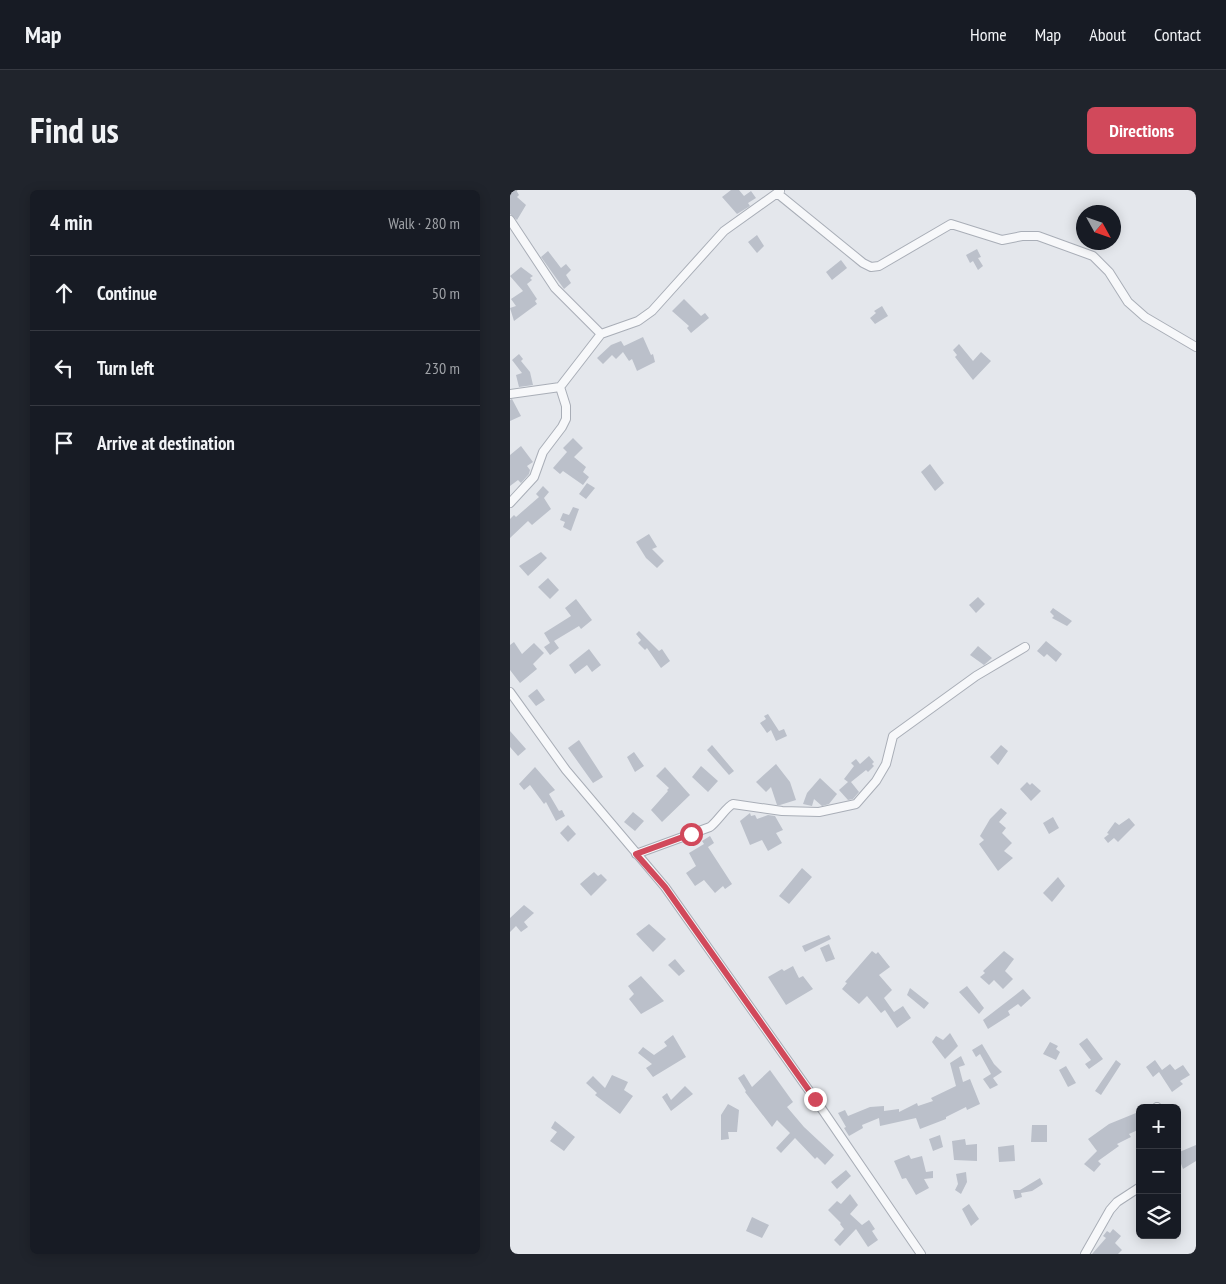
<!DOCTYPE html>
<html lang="en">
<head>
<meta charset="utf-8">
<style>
  :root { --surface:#171b24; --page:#20242c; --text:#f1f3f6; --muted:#9ea1a6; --line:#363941; --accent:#d1495b }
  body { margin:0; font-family:"PT Sans Narrow",sans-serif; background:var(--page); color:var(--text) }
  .controls { position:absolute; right:15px; bottom:15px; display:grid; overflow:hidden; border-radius:8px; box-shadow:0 2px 12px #0003 }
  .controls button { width:45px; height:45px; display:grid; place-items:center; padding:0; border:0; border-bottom:1px solid var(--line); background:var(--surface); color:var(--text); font:25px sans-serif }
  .compass { position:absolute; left:566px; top:15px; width:45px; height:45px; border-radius:50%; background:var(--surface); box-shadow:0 2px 12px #0003; rotate:130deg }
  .stop { position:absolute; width:15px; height:15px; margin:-11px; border:4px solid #d1495b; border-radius:50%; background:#fff }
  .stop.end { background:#d1495b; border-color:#fff; box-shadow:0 1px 5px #0008 }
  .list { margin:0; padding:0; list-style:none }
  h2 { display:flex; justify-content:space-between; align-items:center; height:65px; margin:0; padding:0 20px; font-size:21px }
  h2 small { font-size:16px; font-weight:400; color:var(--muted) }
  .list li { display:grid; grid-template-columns:32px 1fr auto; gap:15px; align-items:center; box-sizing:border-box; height:75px; padding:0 20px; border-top:1px solid var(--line) }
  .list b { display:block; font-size:19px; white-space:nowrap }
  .list em { font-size:16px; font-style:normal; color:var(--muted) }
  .icon { flex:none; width:28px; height:28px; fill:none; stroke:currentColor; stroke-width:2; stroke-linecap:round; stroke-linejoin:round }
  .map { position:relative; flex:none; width:686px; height:1064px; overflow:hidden; border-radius:8px }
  header { display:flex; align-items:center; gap:30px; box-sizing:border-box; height:70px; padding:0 25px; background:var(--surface); border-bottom:1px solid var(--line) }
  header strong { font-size:24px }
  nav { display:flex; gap:28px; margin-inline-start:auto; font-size:18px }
  .intro { display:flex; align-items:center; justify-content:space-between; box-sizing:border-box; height:120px; padding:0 30px }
  h1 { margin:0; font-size:35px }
  .button { padding:12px 22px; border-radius:8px; background:var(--accent); color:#fff; font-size:18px; font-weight:700 }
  main { display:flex; gap:30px; padding:0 30px }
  aside { flex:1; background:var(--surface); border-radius:8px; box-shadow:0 2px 12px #0003 }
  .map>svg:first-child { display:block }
</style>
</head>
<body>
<header>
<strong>Map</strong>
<nav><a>Home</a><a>Map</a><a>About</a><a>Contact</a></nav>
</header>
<div class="intro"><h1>Find us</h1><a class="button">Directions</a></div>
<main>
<aside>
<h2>4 min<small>Walk · 280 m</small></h2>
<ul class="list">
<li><svg class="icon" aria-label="ahead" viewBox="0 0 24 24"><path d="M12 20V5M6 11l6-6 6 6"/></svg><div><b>Continue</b></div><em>50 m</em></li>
<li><svg class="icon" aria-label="left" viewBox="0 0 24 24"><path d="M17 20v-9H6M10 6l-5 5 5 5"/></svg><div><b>Turn left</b></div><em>230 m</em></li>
<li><svg class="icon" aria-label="arrive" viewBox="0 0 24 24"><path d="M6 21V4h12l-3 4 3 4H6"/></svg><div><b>Arrive at destination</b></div></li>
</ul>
</aside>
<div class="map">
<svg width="686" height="1064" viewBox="0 0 686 1064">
  <rect width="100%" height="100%" fill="#e4e7ec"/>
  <!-- building -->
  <path fill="#bbc0ca" d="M0,0h6l3,5 -2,2 9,8 -9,15 -7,-6z
    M221,0h8l5,6 7,-5 5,7 -8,5 2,3 -13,8 -15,-17z
    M247,45l7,11 -7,7 -9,-11z
    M467,59l4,8 -3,1 5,8 -5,4 -5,-9 -3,2 -4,-8z
    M38,61l13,17 5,-4 5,6 -5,5 5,8 -7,6 -23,-32z
    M331,70l6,8 -15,12 -6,-8z
    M11,77l12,9 -3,2 2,2 -5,4 10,15 -2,2 2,3 -23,17 -4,-13 6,-2 -5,-7 12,-8 -13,-15z
    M174,109l17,17 4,-3 4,5 -18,15 -4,-5 2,-2 -17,-15z
    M372,116l6,10 -13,8 -5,-6 6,-5 -2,-2z
    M133,147l8,18 2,-1 2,8 -18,9 -5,-12 -3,2 -6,-9 -7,7 -4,-4 -9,9 -6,-6 14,-13 10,-4 3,5z
    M449,154l14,17 8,-9 10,9 -18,19 -18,-23 2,-2 -4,-5z
    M9,164l4,5 -2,2 9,11 3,13 -14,2 -3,-12 6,-2 -10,-13z
    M2,209l9,17 -11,5v-21z
    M63,248l10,10 -9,9 12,10 -3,5 6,5 -6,8 -20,-14 -3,3 -7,-6 14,-16 -4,-4z
    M11,256l12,16 -6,4 3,4 -1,4 -8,9 -3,-3 -8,6v-31z
    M420,274l14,19 -9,8 -14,-19z
    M77,293l8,5 -9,11 -7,-5z
    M33,296l6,6 -5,6 7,11 -19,16 -4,-4 -18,17v-19l4,-4 2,2 23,-20 -3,-3z
    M63,317l6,2 -8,22 -8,-4 2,-5 -5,-2 3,-7 6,2z
    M139,344l8,13 -5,2 12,12 -7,7 -11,-10 -10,-16z
    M31,362l6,6 -19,18 -9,-10z
    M38,388l11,12 -9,9 -12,-12z
    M468,407l7,7 -9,9 -7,-8z
    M66,409l16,21 -11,9 -2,-3 -25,15 5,7 -9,7 -6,-8 6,-4 -6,-10 27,-17 -6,-8z
    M543,418l19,13 -5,5 -15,-8 2,-2 -4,-4z
    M129,441l20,20 3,-2 8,12 -9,7 -14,-20 -2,2 -7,-7 3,-3 -5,-6z
    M536,451l16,13 -6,8 -9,-8 -3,3 -7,-6z
    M4,452l8,12 12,-11 10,10 -11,11 4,5 -17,14 -10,-13v-25z
    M468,456l14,12 -8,7 -14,-10z
    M79,459l12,16 -9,7 -5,-7 -12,9 -6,-9z
    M27,499l8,11 -9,6 -8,-10z
    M258,524l11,17 5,-2 3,7 -11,5 -5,-11 -4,3 -7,-10 6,-4 -2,-3z
    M0,541l16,18 -8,7 -8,-9z
    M69,550l24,37 -10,6 -25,-35z
    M202,555l22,26 -5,4 -22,-25z
    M491,555l7,6 -10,14 -8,-8z
    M124,562l10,14 -9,6 -8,-15z
    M359,566l5,6 -2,2 2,2 -6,6 -2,-2 -15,12 8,10 -6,7 -5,1 -9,-10 9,-8 -4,-3 10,-13 -3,-3 5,-4 4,5z
    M266,574l14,18 6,18 -16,5h-3l-6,-18 -5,5 -10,-10z
    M191,576l17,15 -10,11 -16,-15z
    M25,577l20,23 -6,4 10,17 3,-1 3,6 -9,5 -10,-19 -2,2 -14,-19 -6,5 -5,-6z
    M155,577l25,28 -28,27 -11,-12 17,-19 -1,-1 2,-2 -13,-12z
    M310,588l17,16 -8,10 -7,2 -8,-7 -2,7 -9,-2 4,-11z
    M517,592l3,3 2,-2 9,8 -10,10 -11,-12z
    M491,618l6,5 -8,9 7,6 -4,5 10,10 -8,8 9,7 -15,13 -19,-27 5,-4 -4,-4 10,-17z
    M123,622l11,9 -9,10 -11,-9z
    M240,623l1,3 4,-1 2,4 11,-4 7,1 8,14 -7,3 6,10 -14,8 -6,-11 -12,5 -10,-24z
    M543,627l6,11 -10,6 -6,-11z
    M619,628l6,7 -17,17 -4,-4 -6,5 -4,-5 5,-4 -2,-1 8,-11 4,3z
    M58,635l8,9 -8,8 -8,-9z
    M200,646l4,7 -6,4 24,37 -7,5 -2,-3 -8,7 -11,-13 -9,6 -9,-13 10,-7 -7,-13 15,-9 -2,-3z
    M292,678l10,9 -23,27 -10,-8z
    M84,682l4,4 3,-2 6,6 -16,16 -11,-12z
    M548,687l7,9 -13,16 -9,-9z
    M14,715l10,8 -10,9 4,5 -7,5 -5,-6 -6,6v-14z
    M139,734l17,15 -13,13 -17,-18z
    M319,745l2,4 -26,13 -3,-6z
    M319,754l6,15 -9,3 -6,-14z
    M362,761l4,3 2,-2 12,15 -11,8 13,15 -8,8 10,14 9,-6 8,12 -14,10 -12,-18 -4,3 -14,-17 -8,8 -17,-15 5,-6 -2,-1z
    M494,761l10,8 -9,12 8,8 -10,10 -9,-9 -5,5 -9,-8 5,-4 -2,-2z
    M165,769l10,12 -6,5 -11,-11z
    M283,776l6,12 4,-2 10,13 -27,16 -18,-28 14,-8 2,2z
    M131,786l23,25 -23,13 -12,-15 5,-5 -6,-8z
    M457,796l17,22 -5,6 -20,-22z
    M400,798l19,15 -5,6 -17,-14z
    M513,799l8,9 -10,9 -3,-3 -10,7 2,4 -22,14 -5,-9z
    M440,843l8,13 -13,13 -13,-17 4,-6 7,4z
    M163,845l13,22 -33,20 -7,-9 6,-4 -14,-11 5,-6 11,8 13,-9 -3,-4z
    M577,848l16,21 -14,10 -4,-5 6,-4 -12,-16z
    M540,852l8,4 -2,3 4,3 -4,8 -13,-6z
    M472,854l12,20 8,8 -9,6 5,7 -8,4 -7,-10 8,-5 -11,-20 -4,3 -4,-7z
    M451,866l4,9 -6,2 4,15 7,-3 10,25 -13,6 -1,-3 -20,10v2l-26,10 -4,-11 -36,8 -1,-8 -17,7 1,3 -14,8 -5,-8 2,-1 -8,-14 7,-3 3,6 22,-9 14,-1v5l15,-2v3l18,-9 1,3 15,-5 -2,-3 25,-12 -6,-23z
    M606,870l5,4 -20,31 -6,-4z
    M645,870l7,10 8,-6 5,6 8,-5 7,10 -10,6 3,3 -11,8 -13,-20 -6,5 -7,-10z
    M556,876l10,17 -8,4 -9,-17z
    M260,880l23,32 -6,5 17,20 30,28 -9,10 -8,-8 -2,2 -20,-21 -14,15 -5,-5 14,-15 -13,-13 -5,7 -27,-35 1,-1 -8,-13 6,-4 8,13z
    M102,885l16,7 -4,8 9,6 -13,18 -25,-19 2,-2 -11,-10 7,-7 12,12z
    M175,896l8,8 -22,17 -9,-14 5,-4 4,7z
    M218,914l11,6 -2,22h-9l1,7 -8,1v-25z
    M626,923l4,8v8l-11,5 2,3 -14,7 2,2 -21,15 3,3 -7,8 -10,-8 13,-13 -9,-12 21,-15z
    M45,931l20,16 -11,14 -14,-10 7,-9 -6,-4z
    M522,935h15v17h-16z
    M430,945l3,12 -10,4 -4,-12z
    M455,949l1,6 11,-1v17l-23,-1 -2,-19z
    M504,955l1,16 -16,1 -1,-15z
    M686,955v16l-13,8 -6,-16z
    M399,965l2,4 11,-3 4,16 7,-1v7l-9,1 5,9 -13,7 -10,-17 -4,1 -8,-18z
    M336,980l5,6 -14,13 -6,-7z
    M456,982l1,10 -6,12 -6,-4 3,-6 -2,-10z
    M530,988l3,6 -11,7 -11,2 1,4 -7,2 -2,-9h7z
    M340,1004l8,11 -8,9 12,11 7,-5 6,9 -3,2 6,9 -10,7 -12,-18 -16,17 -6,-6 10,-11 -4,-5 1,-1 -13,-13 9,-9 4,3z
    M459,1014l10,15 -8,7 -9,-17z
    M242,1027l17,8 -7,13 -16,-7z
    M603,1039l8,7 -6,7 7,7 -4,4h-26l14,-16 -3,-2 4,-5 3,2z"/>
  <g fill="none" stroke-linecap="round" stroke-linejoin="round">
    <defs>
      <path id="minor" d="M267,3l86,70 8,4 8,-1 72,-42 51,16 20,-4h16l55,20 16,16 19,30 17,15 51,30
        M0,30l45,68 46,46
        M0,204l50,-7 41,-53 37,-13 14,-10 72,-80 56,-40
        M0,313l24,-26 9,-25 19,-25 4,-8v-13l-6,-19
        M0,502l56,78 99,117 150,212 106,155
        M126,664l74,-27c7,-5 17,-21 23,-23l49,7 37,1 37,-8 20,-23 10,-17 7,-28 83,-60 49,-29
        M647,918v-1
        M575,1064l25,-44 7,-8 23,-15"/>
    </defs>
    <!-- minor casing -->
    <use href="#minor" stroke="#a9aeb7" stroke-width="10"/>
    <!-- minor -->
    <use href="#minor" stroke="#f7f8fa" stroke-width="8"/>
  </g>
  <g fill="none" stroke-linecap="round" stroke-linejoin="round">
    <!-- route -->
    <path stroke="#d1495b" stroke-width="6" d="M181,644l-55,20 29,33 150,212"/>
  </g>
</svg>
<div class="controls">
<button>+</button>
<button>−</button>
<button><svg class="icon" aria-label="layers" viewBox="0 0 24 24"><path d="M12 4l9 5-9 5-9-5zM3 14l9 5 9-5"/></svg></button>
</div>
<svg class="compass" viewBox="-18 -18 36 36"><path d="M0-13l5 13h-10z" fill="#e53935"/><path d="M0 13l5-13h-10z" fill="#9ea1a6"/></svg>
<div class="stop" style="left:181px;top:644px"></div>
<div class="stop end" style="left:305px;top:909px"></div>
</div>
</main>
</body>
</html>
